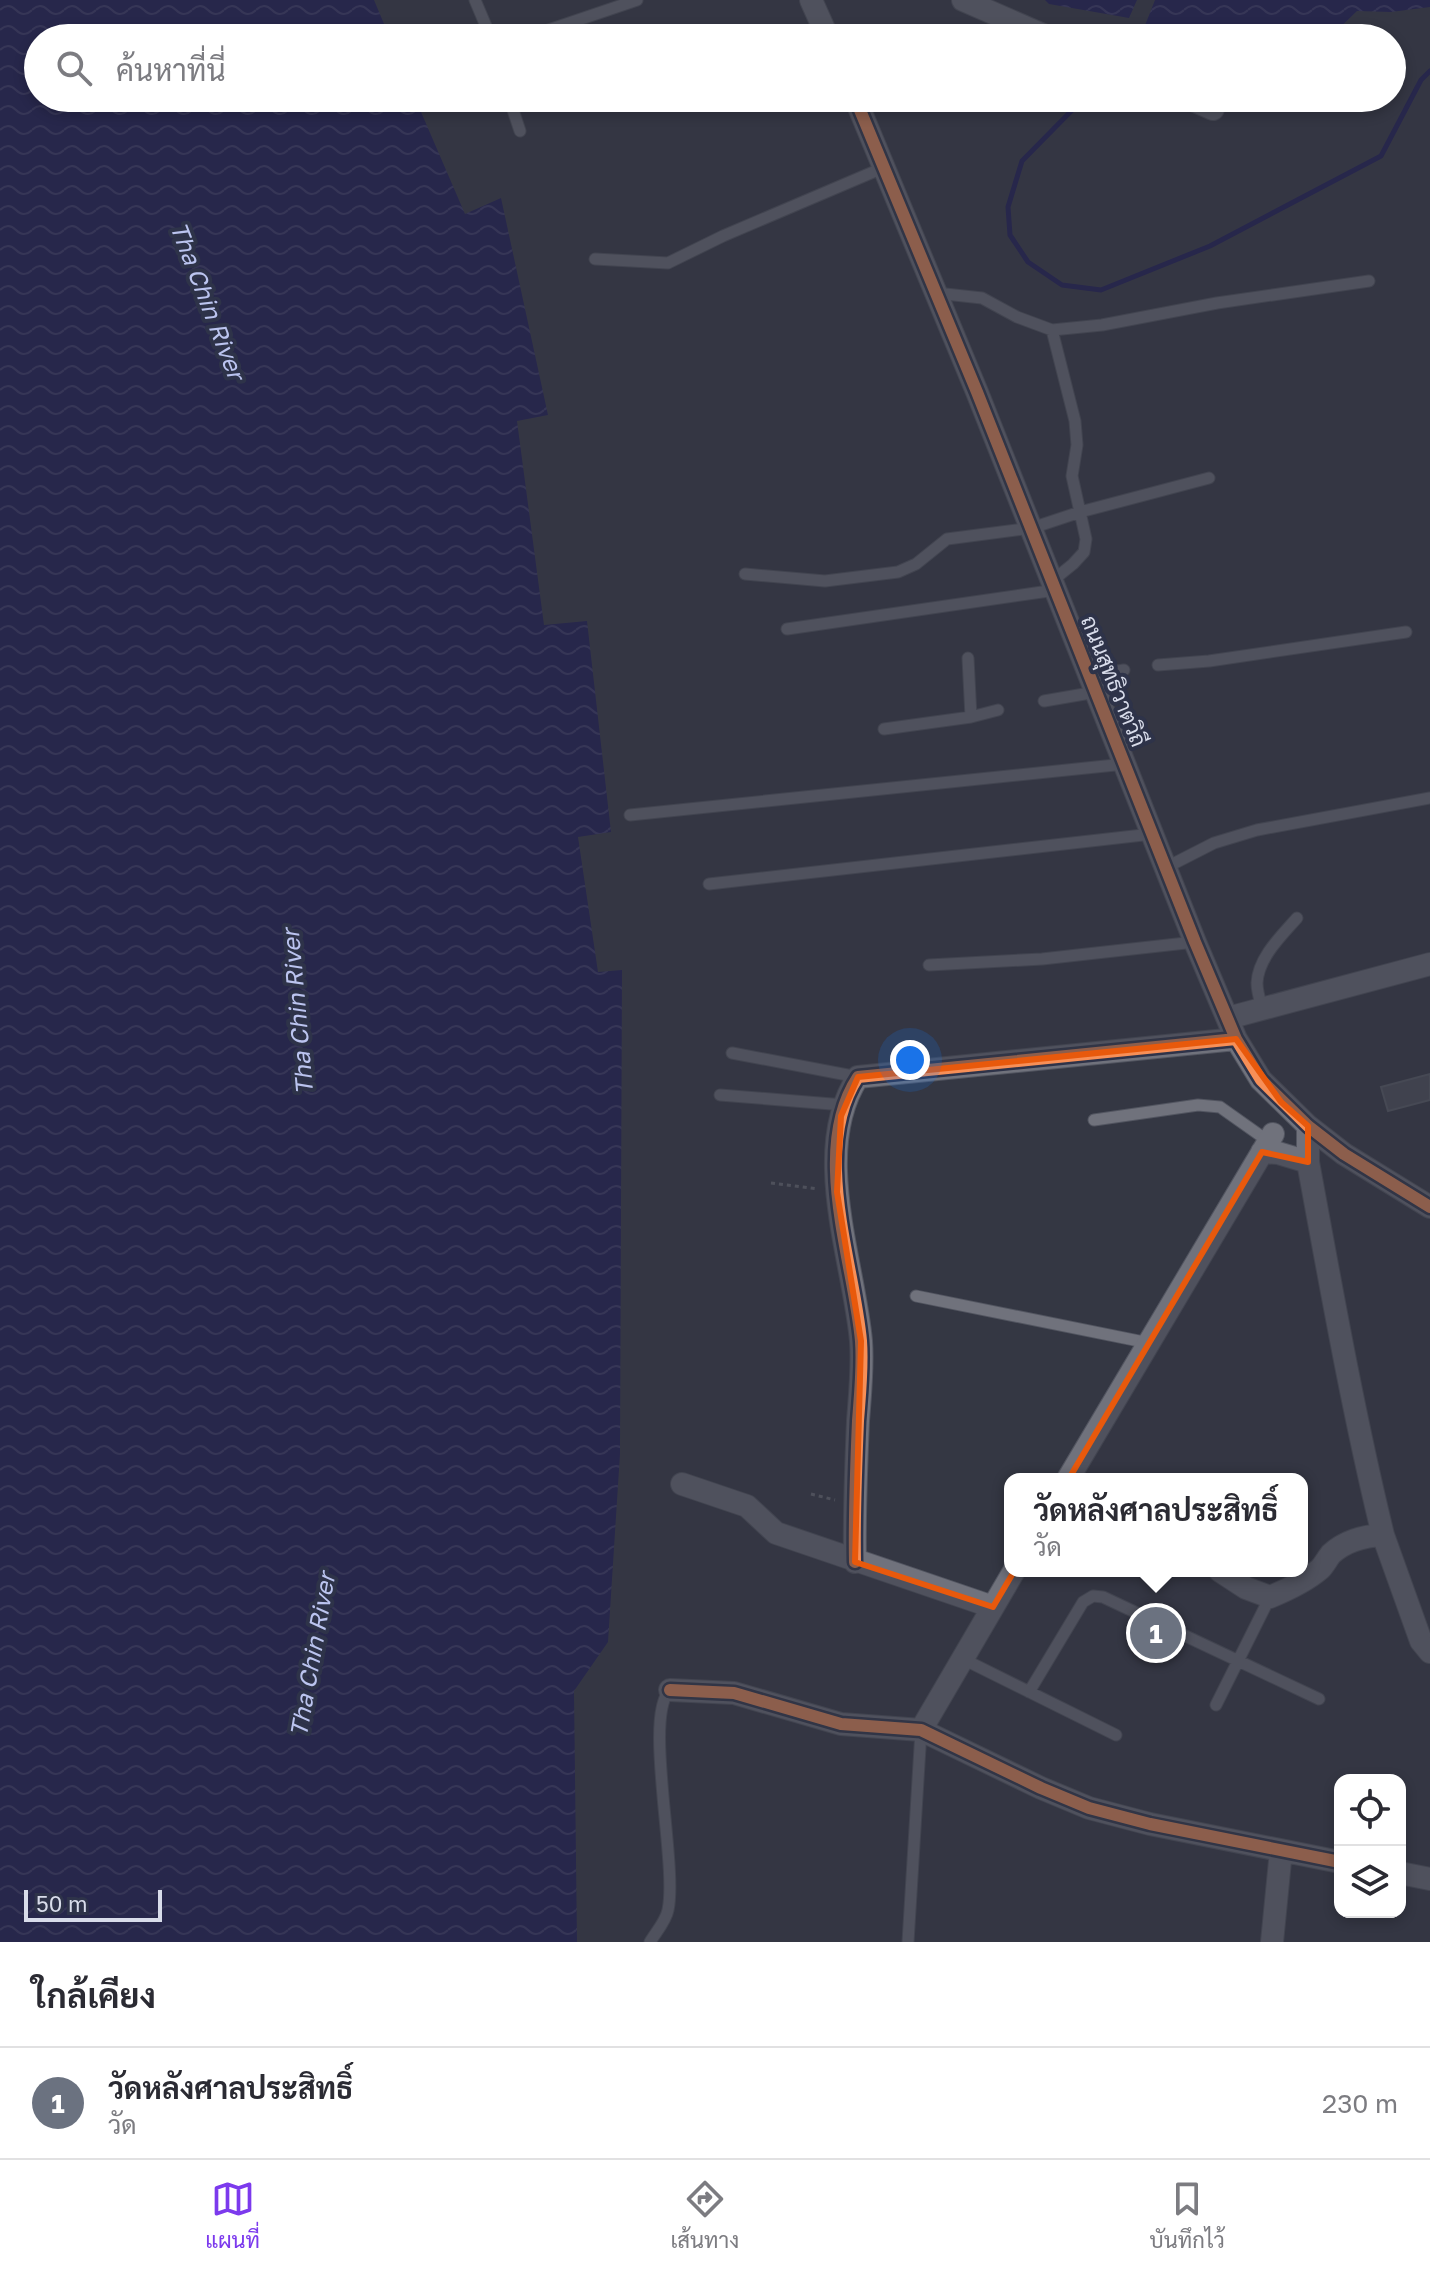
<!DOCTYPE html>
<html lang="th">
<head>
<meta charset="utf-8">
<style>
  :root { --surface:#fff; --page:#f7f7f7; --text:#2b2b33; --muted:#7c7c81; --line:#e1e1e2; --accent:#7c3aed }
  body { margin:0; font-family:"Golos Text",Sarabun,sans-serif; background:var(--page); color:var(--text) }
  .controls { position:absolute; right:24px; bottom:24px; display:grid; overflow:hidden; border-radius:16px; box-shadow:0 4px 12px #0003 }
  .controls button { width:72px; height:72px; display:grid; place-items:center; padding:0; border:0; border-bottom:2px solid var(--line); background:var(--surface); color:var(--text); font:40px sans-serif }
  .scale { position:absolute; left:24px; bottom:20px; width:138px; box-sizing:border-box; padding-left:8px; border:4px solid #d8dcea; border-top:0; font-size:22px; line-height:28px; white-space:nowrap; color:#d8dcea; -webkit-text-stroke:6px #2e3349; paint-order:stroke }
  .you { position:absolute; left:910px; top:1060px; width:28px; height:28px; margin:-20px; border:6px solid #fff; border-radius:50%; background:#1a73e8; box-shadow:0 0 0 12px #1a73e833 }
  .badge { display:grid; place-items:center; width:52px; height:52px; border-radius:50%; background:var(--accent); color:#fff; font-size:26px; font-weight:700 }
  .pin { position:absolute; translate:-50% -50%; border:4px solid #fff; box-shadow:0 2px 8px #0006 }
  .popup { position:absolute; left:1004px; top:1473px; width:304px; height:104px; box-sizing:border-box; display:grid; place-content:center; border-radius:16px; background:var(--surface); filter:drop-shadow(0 2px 6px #0005); font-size:26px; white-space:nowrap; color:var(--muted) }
  .popup b { font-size:30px; color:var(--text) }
  .popup::after { content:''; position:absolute; left:50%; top:100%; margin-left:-16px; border:16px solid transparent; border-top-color:var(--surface) }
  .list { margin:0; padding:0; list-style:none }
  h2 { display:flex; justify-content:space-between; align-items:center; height:104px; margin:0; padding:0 32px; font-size:34px }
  h2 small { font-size:26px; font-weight:400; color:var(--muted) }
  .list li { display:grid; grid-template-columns:52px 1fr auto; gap:24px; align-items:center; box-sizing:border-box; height:112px; padding:0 32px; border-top:2px solid var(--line) }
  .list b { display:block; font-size:30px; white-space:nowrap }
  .list p { margin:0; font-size:26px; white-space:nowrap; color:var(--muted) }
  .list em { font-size:26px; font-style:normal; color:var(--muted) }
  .icon { flex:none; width:44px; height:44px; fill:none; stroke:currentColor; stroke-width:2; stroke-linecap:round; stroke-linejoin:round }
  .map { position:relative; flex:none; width:1430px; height:1942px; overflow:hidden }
  .search { position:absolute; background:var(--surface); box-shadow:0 4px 12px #0003; left:24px; right:24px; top:24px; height:88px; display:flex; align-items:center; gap:20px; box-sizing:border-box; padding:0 28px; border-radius:44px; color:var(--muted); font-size:30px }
  .sheet { height:216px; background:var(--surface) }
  nav { display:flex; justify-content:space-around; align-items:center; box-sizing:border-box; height:112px; border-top:2px solid var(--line); background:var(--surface); font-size:22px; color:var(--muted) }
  nav a { display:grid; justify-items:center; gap:4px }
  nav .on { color:var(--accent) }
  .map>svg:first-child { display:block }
</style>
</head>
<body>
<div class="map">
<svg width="1430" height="1942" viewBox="0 0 1430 1942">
  <defs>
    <pattern id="water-waves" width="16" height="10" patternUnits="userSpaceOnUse" patternTransform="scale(2)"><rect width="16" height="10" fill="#181456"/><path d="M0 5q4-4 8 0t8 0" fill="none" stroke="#39366e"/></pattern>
  </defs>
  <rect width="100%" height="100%" fill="#343743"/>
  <!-- water -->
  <path fill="url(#water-waves)" d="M0,0h374l16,38h-352v60h377l50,116 36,-16 47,217 -31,6 27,204 43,-4 24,211 -33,5 20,135 24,-2 -2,484 -12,188 -34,49 3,251h-577z
    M1045,0h92l-8,18 -80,-14z
    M1155,0h275v7l-39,5 -34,-1 -28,27h-189z"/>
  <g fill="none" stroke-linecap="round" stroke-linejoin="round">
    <!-- stream -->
    <path stroke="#181456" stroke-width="5" d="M1084,98l-62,63 -14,46 2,28 18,27 34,23 39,5 109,-44 171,-90 40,-76 9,-9"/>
  </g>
  <!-- building -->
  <path fill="#4e515c" stroke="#5c5f69" stroke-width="2" d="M1430,1074v26l-42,11 -7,-24z"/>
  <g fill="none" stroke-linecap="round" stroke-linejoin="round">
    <defs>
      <path id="lane" d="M475,0l16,38
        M525,38l112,-38
        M509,98l11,33
        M595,259l73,4 55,-27 162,-69
        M936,293l46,5 35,19 35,13 50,-5 115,-22 152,-22
        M1052,330l23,91 2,24 -5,31 14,63 -2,13 -11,12 -21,17
        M745,574l80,7 73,-9 18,-8 31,-25 85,-11 48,-16 129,-34
        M787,629l269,-39
        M968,658l3,59
        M1158,665l51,-4 197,-29
        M1090,676l34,-6
        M1044,701l52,-9
        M884,729l87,-12 27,-7
        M630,815l495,-51
        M1165,868l49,-25 43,-13 173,-32
        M709,884l443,-50
        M929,965l113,-6 153,-17
        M1262,1008c-2,-7 -5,-17 -5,-25 1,-25 24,-47 40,-65
        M732,1053l126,24
        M720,1095l124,10
        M1094,1120l104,-15 22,2 48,34
        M916,1296l233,47
        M963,1659l153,76
        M1029,1692l54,-90 10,-6 10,1 216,102
        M1216,1705l54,-108
        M650,1942c6,-10 16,-21 18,-32 10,-46 -25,-194 2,-220
        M908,1942l13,-211"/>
      <path id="street" d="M811,0l17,38
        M963,0l87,38
        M855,98l122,294 218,550 41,97 25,41 47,46 36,28 86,53
        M1188,98l25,11
        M1228,1018l202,-54
        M1308,1126v36c23,125 45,250 75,373
        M1262,1152l16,1 30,9
        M1068,1479l205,-345
        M682,1484l65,22 29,27 217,74
        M855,1562c-1,-47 1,-94 3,-141 2,-27 5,-54 3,-80 -7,-79 -51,-191 -3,-264l378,-38
        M1220,1571l26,17 24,9c17,-7 35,-15 50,-28 4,-4 7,-10 11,-15 15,-14 33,-18 52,-19l38,106 9,11
        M670,1690l64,3 107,31 80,6 120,58 48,20 61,16 190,38
        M921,1730l93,-159
        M1400,1873l30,6
        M1272,1942l9,-91"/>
    </defs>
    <!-- lane casing -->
    <use href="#lane" stroke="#525560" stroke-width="13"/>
    <!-- street casing -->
    <use href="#street" stroke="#525560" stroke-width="24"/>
    <!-- path -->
    <path stroke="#6d7079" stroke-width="3" stroke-dasharray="4 4" stroke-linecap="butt" d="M771,1183l47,6
      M811,1494l24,6"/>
    <!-- lane -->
    <use href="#lane" stroke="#70727c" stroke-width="11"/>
    <!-- street -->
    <use href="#street" stroke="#70727c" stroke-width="22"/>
    <defs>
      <path id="cycleway" d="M855,98l122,294 218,550 41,97 25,41 47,46 36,28 86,53
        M855,1562c-1,-47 1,-94 3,-141 2,-27 5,-54 3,-80 -7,-79 -51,-191 -3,-264l378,-38
        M670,1690l64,3 107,31 80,6 120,58 48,20 61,16 190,38"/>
    </defs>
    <!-- cycleway casing -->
    <use href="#cycleway" stroke="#2e3349" stroke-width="17"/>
    <!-- cycleway -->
    <use href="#cycleway" stroke="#f78f57" stroke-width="12"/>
  </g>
  <!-- marked area -->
  <path d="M0 0H1430V1942H0ZM1236,1039l45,63 27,24v36l-46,-10 -269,455 -138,-45 6,-221 -24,-149 4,-76 17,-39z" fill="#343743" fill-opacity=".55" fill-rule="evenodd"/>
  <path fill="none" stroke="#e8590c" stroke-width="6" stroke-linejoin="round" d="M1236,1039l45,63 27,24v36l-46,-10 -269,455 -138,-45 6,-221 -24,-149 4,-76 17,-39z"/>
  <g text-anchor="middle" stroke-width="8" stroke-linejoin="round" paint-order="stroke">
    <!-- street labels -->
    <g font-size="22" fill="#d8dcea" stroke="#2e3349">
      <text transform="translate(1114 681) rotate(68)" y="8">ถนนสุทธิวาตวิถี</text>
    </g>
    <!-- water labels -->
    <g font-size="24" font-style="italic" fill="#bbc4ef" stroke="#2e3349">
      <text transform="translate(207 301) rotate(69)" y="8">Tha Chin River</text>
      <text transform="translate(298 1012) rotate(-95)" y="8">Tha Chin River</text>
      <text transform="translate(313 1655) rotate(-80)" y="8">Tha Chin River</text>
    </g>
  </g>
</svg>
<div class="controls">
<button><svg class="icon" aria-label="locate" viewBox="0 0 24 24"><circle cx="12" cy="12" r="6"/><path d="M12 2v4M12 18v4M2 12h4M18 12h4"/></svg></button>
<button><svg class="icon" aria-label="layers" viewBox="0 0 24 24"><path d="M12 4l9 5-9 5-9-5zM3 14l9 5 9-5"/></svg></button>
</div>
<div class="scale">50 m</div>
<div class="you"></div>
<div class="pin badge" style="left:1156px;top:1633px;background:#6b7280">1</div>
<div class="popup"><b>วัดหลังศาลประสิทธิ์</b>วัด</div>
<div class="search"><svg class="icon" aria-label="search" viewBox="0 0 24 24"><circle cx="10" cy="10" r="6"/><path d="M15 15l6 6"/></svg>ค้นหาที่นี่</div>
</div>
<section class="sheet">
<h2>ใกล้เคียง<small></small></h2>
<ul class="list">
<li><span class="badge" style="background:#6b7280">1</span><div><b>วัดหลังศาลประสิทธิ์</b><p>วัด</p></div><em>230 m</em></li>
</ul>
</section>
<nav>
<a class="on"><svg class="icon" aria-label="map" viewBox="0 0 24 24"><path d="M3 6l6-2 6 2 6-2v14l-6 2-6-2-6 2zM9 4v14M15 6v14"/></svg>แผนที่</a>
<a><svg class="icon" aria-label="directions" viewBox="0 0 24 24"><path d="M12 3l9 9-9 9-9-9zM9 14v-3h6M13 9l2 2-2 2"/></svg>เส้นทาง</a>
<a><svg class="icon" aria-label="saved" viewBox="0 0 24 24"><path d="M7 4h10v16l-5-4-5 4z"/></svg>บันทึกไว้</a>
</nav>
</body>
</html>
